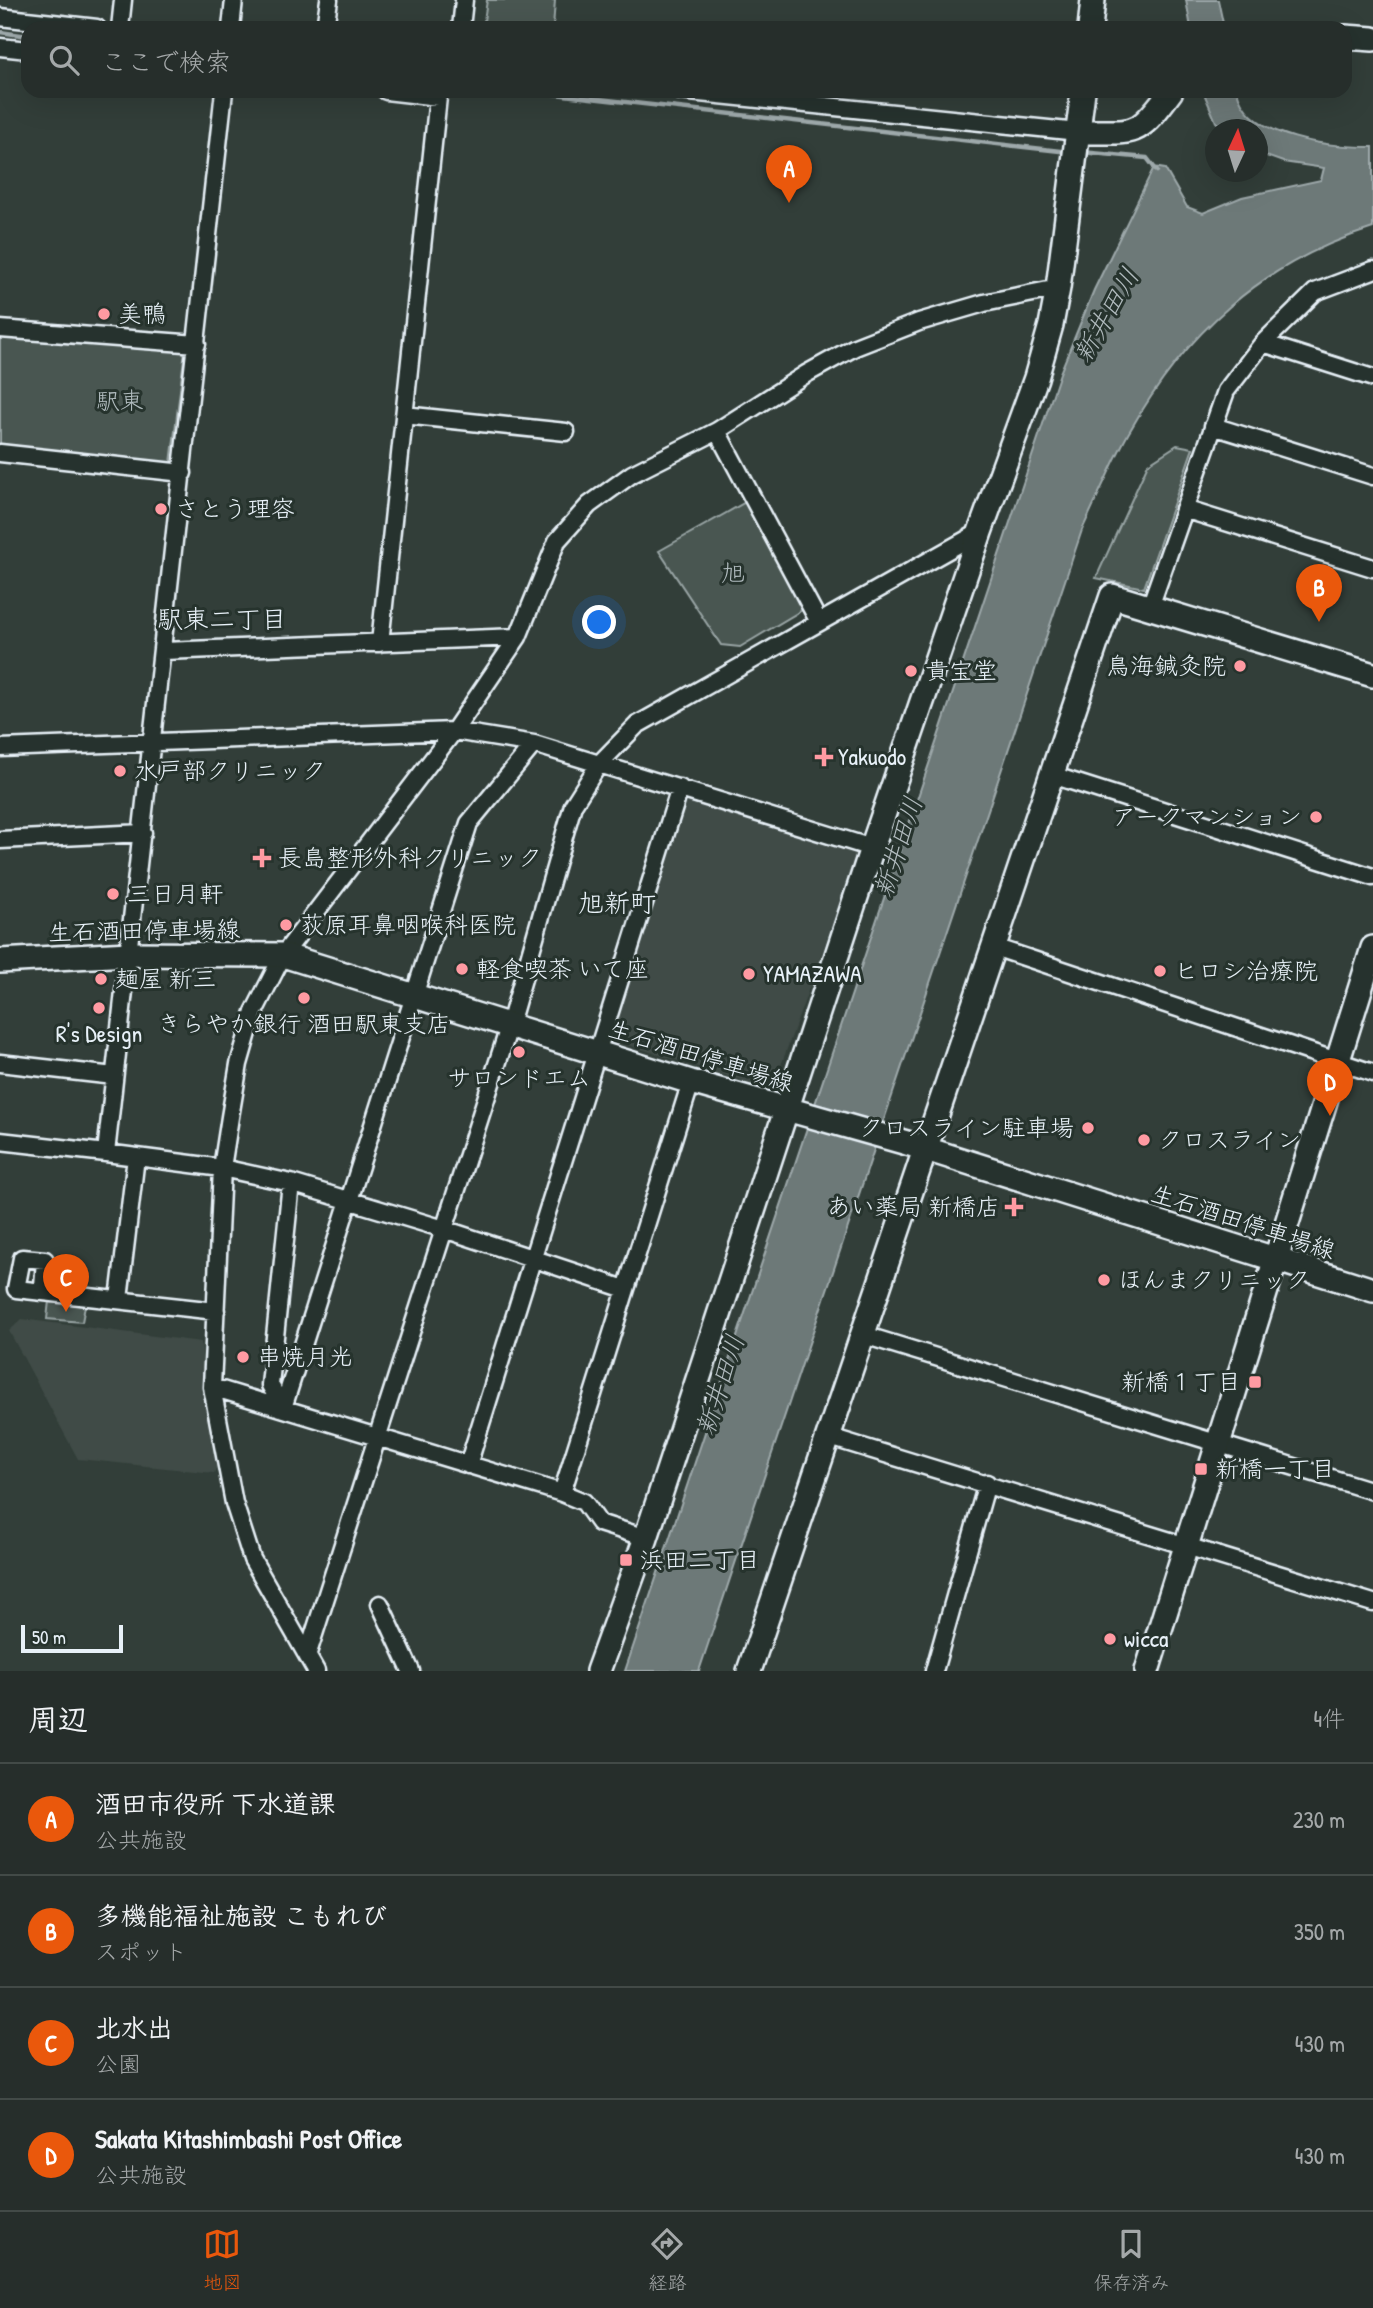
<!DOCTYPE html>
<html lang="ja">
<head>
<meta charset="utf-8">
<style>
  :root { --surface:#262e2b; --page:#323a37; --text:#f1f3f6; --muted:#a4a8a9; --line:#424a47; --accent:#ea580c }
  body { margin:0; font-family:"Patrick Hand","Klee One",sans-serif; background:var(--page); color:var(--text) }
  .compass { position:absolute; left:1205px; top:119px; width:63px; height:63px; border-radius:50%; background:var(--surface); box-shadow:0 7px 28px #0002; rotate:4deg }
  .scale { position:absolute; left:21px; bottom:18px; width:102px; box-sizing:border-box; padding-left:7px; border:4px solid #e8f1f8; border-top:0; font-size:19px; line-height:24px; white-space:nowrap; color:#e8f1f8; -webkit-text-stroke:5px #26332d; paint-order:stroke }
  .you { position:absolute; left:600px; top:623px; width:24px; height:24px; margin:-18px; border:5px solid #fff; border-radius:50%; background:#1a73e8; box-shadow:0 0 0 10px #1a73e833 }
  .badge { display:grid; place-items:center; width:46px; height:46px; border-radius:50%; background:var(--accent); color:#fff; font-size:23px; font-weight:700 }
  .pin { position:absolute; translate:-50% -58px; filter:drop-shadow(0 2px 4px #0008) }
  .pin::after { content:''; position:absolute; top:37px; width:24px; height:21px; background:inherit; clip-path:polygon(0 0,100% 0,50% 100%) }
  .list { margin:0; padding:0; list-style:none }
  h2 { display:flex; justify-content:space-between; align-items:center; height:91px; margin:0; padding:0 28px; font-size:30px }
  h2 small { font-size:23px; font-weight:400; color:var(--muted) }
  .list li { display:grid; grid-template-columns:46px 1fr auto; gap:21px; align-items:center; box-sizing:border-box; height:112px; padding:0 28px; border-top:2px solid var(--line) }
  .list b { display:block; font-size:26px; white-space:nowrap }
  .list p { margin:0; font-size:23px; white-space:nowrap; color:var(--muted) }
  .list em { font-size:23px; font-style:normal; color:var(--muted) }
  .icon { flex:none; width:38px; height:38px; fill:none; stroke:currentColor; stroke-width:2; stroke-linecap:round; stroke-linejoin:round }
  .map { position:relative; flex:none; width:1373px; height:1671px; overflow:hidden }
  .search { position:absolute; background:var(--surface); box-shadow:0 7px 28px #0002; left:21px; right:21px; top:21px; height:77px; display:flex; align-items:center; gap:18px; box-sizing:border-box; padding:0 24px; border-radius:21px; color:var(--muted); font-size:26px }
  .sheet { height:539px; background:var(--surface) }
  nav { display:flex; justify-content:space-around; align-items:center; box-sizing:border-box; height:98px; border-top:2px solid var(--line); background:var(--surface); font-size:19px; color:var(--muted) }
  nav a { display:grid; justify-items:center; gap:4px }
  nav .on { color:var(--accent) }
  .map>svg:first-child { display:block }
</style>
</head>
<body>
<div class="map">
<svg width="1373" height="1671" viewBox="0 0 1373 1671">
  <rect width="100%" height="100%" fill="#323e39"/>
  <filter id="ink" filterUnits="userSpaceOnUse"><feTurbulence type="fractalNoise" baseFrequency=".0143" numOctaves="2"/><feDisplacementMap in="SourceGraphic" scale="14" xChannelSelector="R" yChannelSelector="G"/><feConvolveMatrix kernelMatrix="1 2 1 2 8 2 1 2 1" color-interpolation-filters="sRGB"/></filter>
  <g filter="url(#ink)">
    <!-- built -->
    <path fill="#3f4b46" d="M694,800l164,54 -83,228 -13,5 -144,-45 -4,-7 70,-230z
      M22,1319l179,23 17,123 -4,8 -136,-14 -69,-128z"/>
    <!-- green -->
    <path fill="#495651" stroke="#98a4a4" stroke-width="2" d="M487,0h68l-2,28h-70z
      M0,337l185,13 -14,113 -171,-19z
      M1177,445l16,3 -49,140 -48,-10 52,-114z
      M751,499l56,108 -67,40 -19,-2 -62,-94z
      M49,1301l36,5 -3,16 -35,-3z"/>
    <!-- water -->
    <path fill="#6d7978" stroke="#9ea9ab" stroke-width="2" d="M1186,0h32l6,28h-33z
      M1203,91h34c12,49 96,56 136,56v81c-112,35 -188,105 -245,206 -17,31 -31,64 -46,96l-383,1141h-74l435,-1298 34,-83 60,-123 11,2 22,38 16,6 39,-16 79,-17 3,-12 -41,-6 -25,-9v-23l-34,-1 -8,-7z"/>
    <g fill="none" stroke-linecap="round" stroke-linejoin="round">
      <!-- stream -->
      <path stroke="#9ea9ab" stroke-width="4.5" d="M0,32l28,4
        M528,91l541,61
        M1081,152l66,6 10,13"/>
      <defs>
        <path id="street" d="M0,17l97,11
          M120,28l3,-28
          M231,28l3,-28
          M325,28l4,-28
          M461,28l3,-28
          M0,47l28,3
          M224,91l-118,1062 116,15 69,15 153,46 181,60
          M680,91l398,41
          M0,329l197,15
          M1263,343l110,35
          M404,415l162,17
          M1213,426l160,50
          M717,431l102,191
          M0,453l183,20
          M1184,509l189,59
          M1150,607l76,-216 37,-48 52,-51 58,-22
          M380,643l58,-546 -52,-6
          M164,651l354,-14
          M0,748l454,-17 80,13 338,104
          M1052,775l321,102
          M0,840l143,-7
          M994,947l379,126
          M0,1063l114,13
          M0,1141l106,12
          M291,1183l-21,202 13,23 186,-585 65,-79
          M47,1292l-4,-6 2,-26 -23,-2 -6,31 200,22
          M119,1299l17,-142
          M864,1335l509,156
          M212,1387l350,106 22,9 15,21 47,15
          M830,1437l543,166
          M468,1465l212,-677
          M562,1493l129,-411
          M380,1604l31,67
          M308,1653l202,-629 63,-219 26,-41 38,-39 343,-193
          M316,1671l-64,-112 -18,-56 -22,-116 10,-219 8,-51 9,-53 15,-52 29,-57 171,-224 64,-94 39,-96 32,-36 43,-31 85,-43 89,-57 49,-27 64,-25 65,-19 74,-15
          M934,1671l53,-188"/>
        <path id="secondary" d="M1090,28l3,-28
          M1345,37l28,2
          M1078,132c58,-1 57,8 93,-41
          M0,961l129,-7 154,1 408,127 216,61 466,147
          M598,1671l48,-133 226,-690 108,-316 56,-154 15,-53 7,-37 25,-197
          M749,1671l363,-1075 261,79
          M1147,1671l226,-723"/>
      </defs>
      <!-- street casing -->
      <use href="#street" stroke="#e8f1f8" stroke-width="21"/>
      <!-- secondary casing -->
      <use href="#secondary" stroke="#e8f1f8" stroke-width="28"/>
      <!-- street -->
      <use href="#street" stroke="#26332d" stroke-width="16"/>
      <!-- secondary -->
      <use href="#secondary" stroke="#26332d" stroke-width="23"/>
    </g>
  </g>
  <!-- markers -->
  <g fill="#ff9aa2" stroke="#26332d" stroke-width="2.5">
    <circle cx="104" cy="314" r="7"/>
    <circle cx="161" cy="509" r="7"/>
    <circle cx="1240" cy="666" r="7"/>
    <circle cx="911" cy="671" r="7"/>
    <path d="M820.5 746.5h7v7h7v7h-7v7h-7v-7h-7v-7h7z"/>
    <circle cx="120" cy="771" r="7"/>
    <circle cx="1316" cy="817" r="7"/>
    <path d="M258.5 847.5h7v7h7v7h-7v7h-7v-7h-7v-7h7z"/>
    <circle cx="113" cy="894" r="7"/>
    <circle cx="286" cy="925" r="7"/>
    <circle cx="462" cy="969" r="7"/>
    <circle cx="1160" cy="971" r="7"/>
    <circle cx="749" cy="974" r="7"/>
    <circle cx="101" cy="979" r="7"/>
    <circle cx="304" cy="998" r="7"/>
    <circle cx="99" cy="1008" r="7"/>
    <circle cx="519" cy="1052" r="7"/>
    <circle cx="1088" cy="1128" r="7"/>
    <circle cx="1144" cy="1140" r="7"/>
    <path d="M1010.5 1196.5h7v7h7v7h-7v7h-7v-7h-7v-7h7z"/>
    <circle cx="1104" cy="1280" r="7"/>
    <circle cx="243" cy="1357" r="7"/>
    <rect x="1248" y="1375" width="14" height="14" rx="3.5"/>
    <rect x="1194" y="1462" width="14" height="14" rx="3.5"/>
    <rect x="619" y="1553" width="14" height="14" rx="3.5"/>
    <circle cx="1110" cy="1639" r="7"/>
  </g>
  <g text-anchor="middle" stroke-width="6" stroke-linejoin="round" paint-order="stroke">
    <!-- poi labels -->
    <g font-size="24" fill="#e8f1f8" stroke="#26332d" text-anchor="start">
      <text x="118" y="322">美鴨</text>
      <text x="175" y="517">さとう理容</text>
      <text x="1226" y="674" text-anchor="end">鳥海鍼灸院</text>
      <text x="925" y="679">貴宝堂</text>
      <text x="838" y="765">Yakuodo</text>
      <text x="134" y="779">水戸部クリニック</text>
      <text x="1302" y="825" text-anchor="end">アークマンション</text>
      <text x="278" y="866">長島整形外科クリニック</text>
      <text x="127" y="902">三日月軒</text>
      <text x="300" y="933">荻原耳鼻咽喉科医院</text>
      <text x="476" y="977">軽食喫茶 いて座</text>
      <text x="1174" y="979">ヒロシ治療院</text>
      <text x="763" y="982">YAMAZAWA</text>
      <text x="115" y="987">麺屋 新三</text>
      <text x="304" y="1032" text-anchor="middle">きらやか銀行 酒田駅東支店</text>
      <text x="99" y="1042" text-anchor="middle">R's Design</text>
      <text x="519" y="1086" text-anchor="middle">サロンドエム</text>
      <text x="1074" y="1136" text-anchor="end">クロスライン駐車場</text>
      <text x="1158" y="1148">クロスライン</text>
      <text x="1000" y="1215" text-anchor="end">あい薬局 新橋店</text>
      <text x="1118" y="1288">ほんまクリニック</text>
      <text x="257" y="1365">串焼月光</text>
      <text x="1241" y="1390" text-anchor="end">新橋１丁目</text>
      <text x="1215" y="1477">新橋一丁目</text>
      <text x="640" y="1568">浜田二丁目</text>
      <text x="1124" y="1647">wicca</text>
    </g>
    <!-- park labels -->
    <g font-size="24" fill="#b0bbbe" stroke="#26332d">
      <text x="120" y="409">駅東</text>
      <text x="733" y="581">旭</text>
    </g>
    <!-- street labels -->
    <g font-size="24" fill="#e8f1f8" stroke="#26332d">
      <text transform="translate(144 931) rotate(-1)" y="8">生石酒田停車場線</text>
      <text transform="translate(701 1056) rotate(17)" y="8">生石酒田停車場線</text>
      <text transform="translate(1243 1222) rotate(18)" y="8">生石酒田停車場線</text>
    </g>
    <!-- water labels -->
    <g font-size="26" font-style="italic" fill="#b1bbbe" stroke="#26332d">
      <text transform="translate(1106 315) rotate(-60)" y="9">新井田川</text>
      <text transform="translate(898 847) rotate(-72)" y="9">新井田川</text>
      <text transform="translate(720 1385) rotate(-72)" y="9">新井田川</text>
    </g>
    <!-- neighbourhood labels -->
    <g font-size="26" fill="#e8f1f8" stroke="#26332d">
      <text x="222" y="628">駅東二丁目</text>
      <text x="617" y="912">旭新町</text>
    </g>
  </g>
</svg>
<svg class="compass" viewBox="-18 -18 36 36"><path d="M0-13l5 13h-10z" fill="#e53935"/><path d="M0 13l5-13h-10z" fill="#a4a8a9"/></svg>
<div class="scale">50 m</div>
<div class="you"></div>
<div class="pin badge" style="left:789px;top:203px">A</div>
<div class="pin badge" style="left:1319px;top:622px">B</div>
<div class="pin badge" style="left:66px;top:1312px">C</div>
<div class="pin badge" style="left:1330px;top:1116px">D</div>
<div class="search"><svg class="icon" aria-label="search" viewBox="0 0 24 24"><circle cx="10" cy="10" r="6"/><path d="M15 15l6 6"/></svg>ここで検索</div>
</div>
<section class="sheet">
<h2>周辺<small>4件</small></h2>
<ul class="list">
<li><span class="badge">A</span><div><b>酒田市役所 下水道課</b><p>公共施設</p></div><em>230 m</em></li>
<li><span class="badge">B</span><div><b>多機能福祉施設 こもれび</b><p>スポット</p></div><em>350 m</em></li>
<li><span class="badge">C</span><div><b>北水出</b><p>公園</p></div><em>430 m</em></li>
<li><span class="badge">D</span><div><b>Sakata Kitashimbashi Post Office</b><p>公共施設</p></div><em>430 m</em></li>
</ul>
</section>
<nav>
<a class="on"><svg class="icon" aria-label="map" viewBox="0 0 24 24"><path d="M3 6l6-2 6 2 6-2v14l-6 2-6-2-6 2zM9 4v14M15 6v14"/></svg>地図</a>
<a><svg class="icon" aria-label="directions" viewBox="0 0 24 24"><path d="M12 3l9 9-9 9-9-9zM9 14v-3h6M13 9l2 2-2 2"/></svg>経路</a>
<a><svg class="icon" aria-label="saved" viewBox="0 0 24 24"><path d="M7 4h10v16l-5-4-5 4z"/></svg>保存済み</a>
</nav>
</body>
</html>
